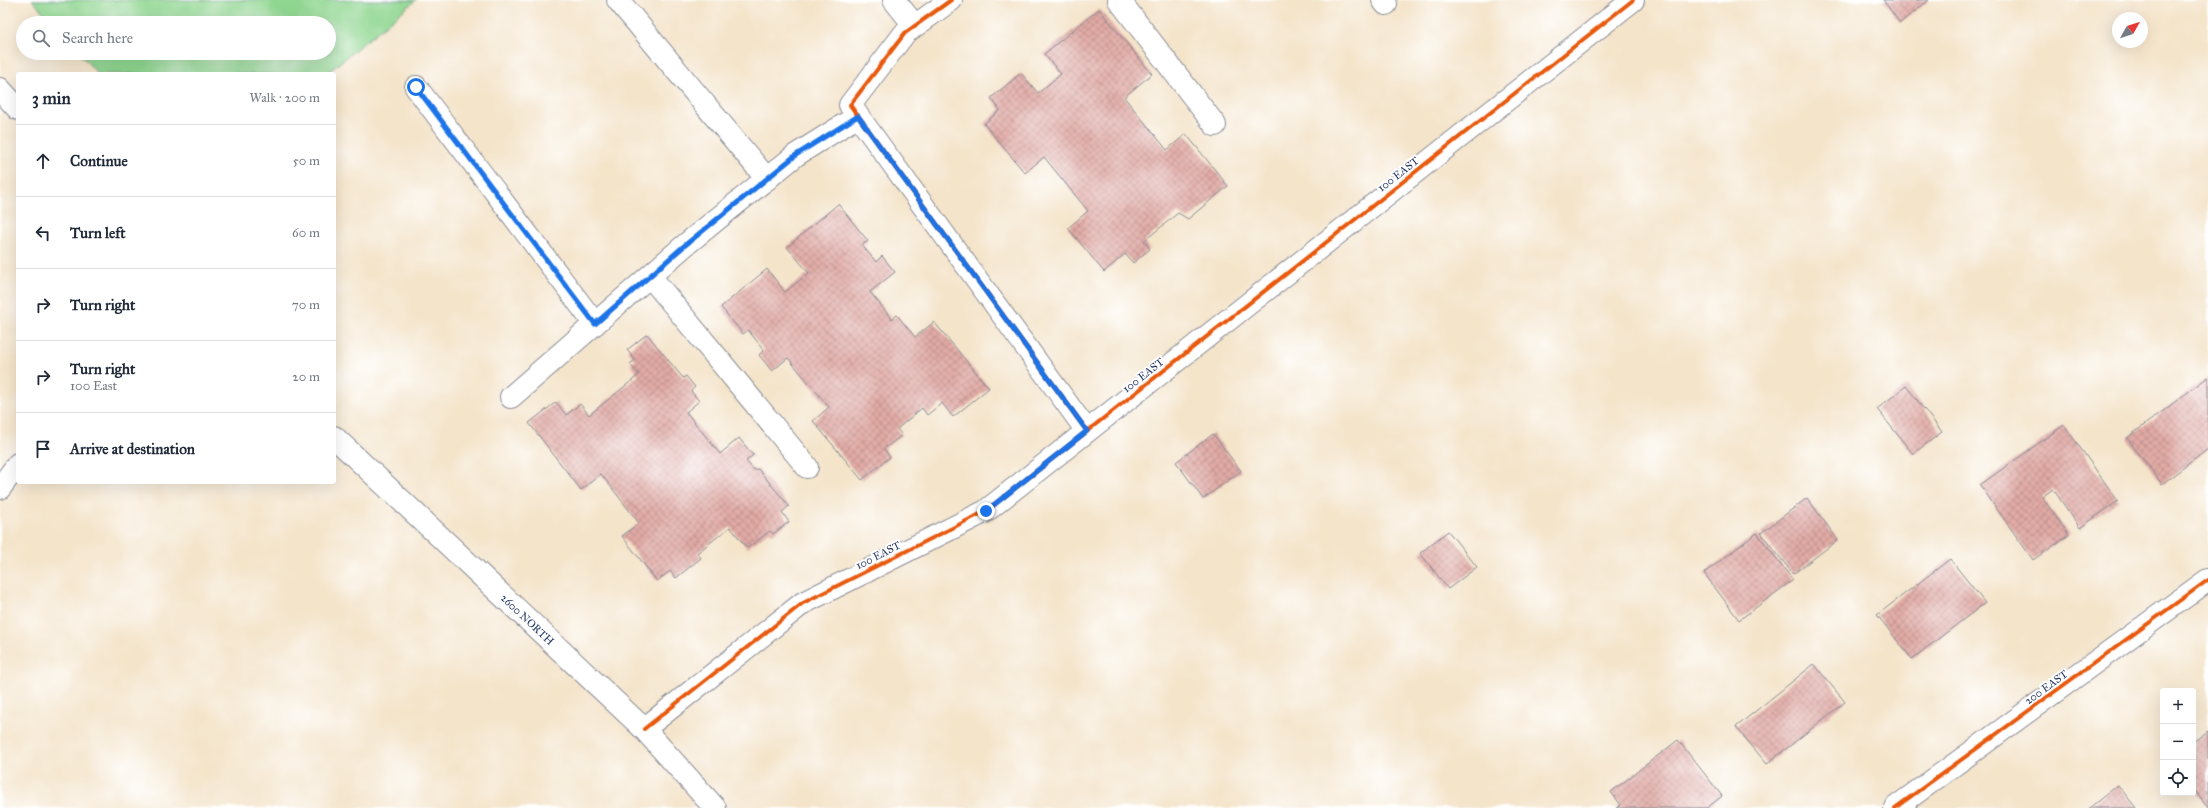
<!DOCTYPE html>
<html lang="en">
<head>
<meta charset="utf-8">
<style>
  :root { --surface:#fff; --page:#f6f6f7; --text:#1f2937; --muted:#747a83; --line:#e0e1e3 }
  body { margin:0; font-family:"IM FELL Great Primer",serif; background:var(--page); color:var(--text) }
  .controls { position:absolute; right:12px; bottom:12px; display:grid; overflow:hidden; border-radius:4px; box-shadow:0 4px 16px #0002 }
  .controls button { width:36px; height:36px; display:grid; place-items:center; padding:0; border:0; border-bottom:1px solid var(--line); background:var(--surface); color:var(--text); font:20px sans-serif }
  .compass { position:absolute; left:2112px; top:12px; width:36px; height:36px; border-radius:50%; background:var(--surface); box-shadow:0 4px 16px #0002; rotate:51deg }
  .stop { position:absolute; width:12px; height:12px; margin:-9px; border:3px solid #1a73e8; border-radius:50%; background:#fff }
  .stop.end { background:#1a73e8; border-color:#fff; box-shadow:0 1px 4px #0008 }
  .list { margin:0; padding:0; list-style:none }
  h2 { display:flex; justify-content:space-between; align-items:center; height:52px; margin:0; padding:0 16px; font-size:17px }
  h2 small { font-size:13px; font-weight:400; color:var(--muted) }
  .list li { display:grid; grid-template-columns:26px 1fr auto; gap:12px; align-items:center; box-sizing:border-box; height:72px; padding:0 16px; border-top:1px solid var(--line) }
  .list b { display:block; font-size:15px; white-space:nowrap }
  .list p { margin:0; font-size:13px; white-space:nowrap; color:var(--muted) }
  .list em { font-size:13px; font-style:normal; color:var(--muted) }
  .icon { flex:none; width:22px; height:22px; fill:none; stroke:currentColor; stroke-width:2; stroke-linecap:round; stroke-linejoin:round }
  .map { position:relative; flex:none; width:2208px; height:808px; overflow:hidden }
  .search { position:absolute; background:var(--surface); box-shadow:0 4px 16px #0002; left:16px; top:16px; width:320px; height:44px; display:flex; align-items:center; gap:10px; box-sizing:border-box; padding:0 14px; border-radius:22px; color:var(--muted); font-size:15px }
  .panel { position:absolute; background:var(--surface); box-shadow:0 4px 16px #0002; left:16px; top:72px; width:320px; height:412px; border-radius:4px }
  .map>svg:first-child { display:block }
</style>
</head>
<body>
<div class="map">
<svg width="2208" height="808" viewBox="0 0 2208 808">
  <defs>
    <pattern id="building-cross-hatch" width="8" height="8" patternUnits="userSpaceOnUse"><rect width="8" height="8" fill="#e2aaa5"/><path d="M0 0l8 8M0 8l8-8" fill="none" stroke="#b68b8a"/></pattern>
  </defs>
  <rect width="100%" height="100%" fill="#fff"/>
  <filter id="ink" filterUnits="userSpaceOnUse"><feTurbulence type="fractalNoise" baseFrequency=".025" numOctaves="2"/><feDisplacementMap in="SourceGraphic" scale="8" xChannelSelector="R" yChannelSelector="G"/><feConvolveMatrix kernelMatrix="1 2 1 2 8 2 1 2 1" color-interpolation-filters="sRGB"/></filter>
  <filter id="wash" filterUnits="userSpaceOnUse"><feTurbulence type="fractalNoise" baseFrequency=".012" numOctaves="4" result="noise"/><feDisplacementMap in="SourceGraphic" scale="16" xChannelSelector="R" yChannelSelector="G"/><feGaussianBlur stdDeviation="0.9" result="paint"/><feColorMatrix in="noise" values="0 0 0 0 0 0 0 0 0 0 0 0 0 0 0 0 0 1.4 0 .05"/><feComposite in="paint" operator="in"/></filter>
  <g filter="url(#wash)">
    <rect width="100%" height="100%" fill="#f4e4ca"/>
    <!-- grass -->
    <path fill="#8fd690" stroke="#558277" d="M32,0h384l-90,74h-228l-19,-21h250v-30h-276z"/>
    <g id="blocks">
      <!-- building -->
      <path fill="url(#building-cross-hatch)" d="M1883,0h46l-29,23z
        M1099,9l53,65 -28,23 43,53 19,-16 42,52 -40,33 -10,-6 -34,28 6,8 -17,14 -8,-9 -21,18 -36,-44 20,-17 -44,-54 -19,16 -41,-49 16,-14 -9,-12 30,-25 17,20 23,-19 -17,-20z
        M838,204l30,37 -6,4 14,17 6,-6 13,16 -25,20 22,27 5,-4 18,22 19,-15 55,66 -36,29 -11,-14 -15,12 -5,-7 -25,21 5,6 -18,14 6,8 -28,23 -49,-59 16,-14 -41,-49 -16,13 -13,-16 5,-5 -16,-20 -5,4 -22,-27 46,-38 18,23 24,-19 -22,-26z
        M647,334l36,44 3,-2 9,11 -4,4 8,10 -13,11 34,42 19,-16 14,17 -7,6 8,9 4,-1 31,37 -7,6 7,10 -16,12 -3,-3 -23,17 -17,-21 -33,26 4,5 -25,20 -6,-7 -13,10 -35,-45 17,-13 -38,-49 -20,16 -52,-67 27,-21 10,13 14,-11 9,11 50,-40 -9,-11 5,-4 -8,-10z
        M2208,377v72l-46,35 -35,-46z
        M1906,386l36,46 -29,22 -36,-45z
        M2064,425l54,76 -38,27 -27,-39 -11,8 27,38 -36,25 -53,-75z
        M1213,434l28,37 -38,28 -27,-37z
        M1807,498l31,42 -45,34 -32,-41z
        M1448,531l29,36 -29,22 -28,-36z
        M1757,533l36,47 -54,40 -35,-47z
        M1950,559l35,44 -73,56 -35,-44z
        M1814,664l31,38 -78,62 -31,-37z
        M2208,731v76l-15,-19v-46z
        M1678,740l44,56 -15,12h-91l5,-3 -10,-13z
        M2118,785l18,23h-47z"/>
    </g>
  </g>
  <g filter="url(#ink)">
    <use href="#blocks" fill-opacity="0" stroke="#888a94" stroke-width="1"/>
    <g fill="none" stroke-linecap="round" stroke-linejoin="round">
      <defs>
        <path id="minor" d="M618,0l149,179
          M894,0l21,26
          M951,0l-46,33 -55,72 237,326
          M1119,0l96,125
          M1383,0l3,4
          M416,87l179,237
          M650,276l157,191
          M511,397l173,-151 112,-91 62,-39
          M0,488l18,-24
          M644,729l159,-126 183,-92 647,-511
          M1895,808l313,-228"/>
        <g id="major">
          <path d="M0,89l18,20"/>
          <path id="s1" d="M334,437l310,292 71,79"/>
        </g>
      </defs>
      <!-- minor casing -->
      <use href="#minor" stroke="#888a94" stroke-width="24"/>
      <!-- major casing -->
      <use href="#major" stroke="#888a94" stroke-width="24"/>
      <!-- minor -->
      <use href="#minor" stroke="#fff" stroke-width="22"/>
      <!-- major -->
      <use href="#major" stroke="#fff" stroke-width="22"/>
      <defs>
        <path id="cycleway" d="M951,0l-46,33 -55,72 237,326
          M644,729l159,-126 183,-92 647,-511
          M1895,808l313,-228"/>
      </defs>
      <!-- cycleway casing -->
      <use href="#cycleway" stroke="#fff" stroke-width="6"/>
      <!-- cycleway -->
      <use href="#cycleway" stroke="#e8590c" stroke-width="4"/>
    </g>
  </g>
  <g fill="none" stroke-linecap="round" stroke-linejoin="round" filter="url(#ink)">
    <!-- route -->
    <path stroke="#1a73e8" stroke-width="5" d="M416,87l179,237 89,-78 112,-91 62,-39 229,315 -101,80"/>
  </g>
  <g text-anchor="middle" stroke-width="4" stroke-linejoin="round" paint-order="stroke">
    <!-- street labels -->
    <g font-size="11" fill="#1b2f5e" stroke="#fff">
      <text transform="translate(1398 174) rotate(-38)" y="4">100 EAST</text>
      <text transform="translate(1143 375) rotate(-38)" y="4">100 EAST</text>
      <text transform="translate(878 555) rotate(-27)" y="4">100 EAST</text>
      <text dy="4" stroke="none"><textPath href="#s1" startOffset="266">2600 NORTH</textPath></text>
      <text transform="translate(2046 687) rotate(-36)" y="4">200 EAST</text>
    </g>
  </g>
</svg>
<div class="controls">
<button>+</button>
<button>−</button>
<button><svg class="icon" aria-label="locate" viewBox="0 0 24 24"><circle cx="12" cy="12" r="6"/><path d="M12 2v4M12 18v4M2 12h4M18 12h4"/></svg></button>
</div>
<svg class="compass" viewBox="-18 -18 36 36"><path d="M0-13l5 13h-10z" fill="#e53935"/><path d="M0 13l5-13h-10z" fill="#747a83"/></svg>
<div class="stop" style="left:416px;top:87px"></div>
<div class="stop end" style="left:986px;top:511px"></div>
<div class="search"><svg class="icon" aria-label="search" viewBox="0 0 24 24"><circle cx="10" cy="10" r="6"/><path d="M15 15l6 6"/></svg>Search here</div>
<section class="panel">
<h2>3 min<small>Walk · 200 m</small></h2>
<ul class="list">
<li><svg class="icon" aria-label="ahead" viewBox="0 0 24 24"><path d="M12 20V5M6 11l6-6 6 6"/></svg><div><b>Continue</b></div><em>50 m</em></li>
<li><svg class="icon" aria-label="left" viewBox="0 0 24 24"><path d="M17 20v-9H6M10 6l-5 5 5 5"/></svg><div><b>Turn left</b></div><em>60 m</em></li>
<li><svg class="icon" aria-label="right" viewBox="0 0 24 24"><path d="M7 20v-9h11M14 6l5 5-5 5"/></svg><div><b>Turn right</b></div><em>70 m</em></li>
<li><svg class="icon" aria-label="right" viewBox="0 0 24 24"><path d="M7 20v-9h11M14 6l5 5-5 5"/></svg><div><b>Turn right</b><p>100 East</p></div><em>20 m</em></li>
<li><svg class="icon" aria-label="arrive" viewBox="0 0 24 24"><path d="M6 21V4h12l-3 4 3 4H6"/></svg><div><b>Arrive at destination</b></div></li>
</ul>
</section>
</div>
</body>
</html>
